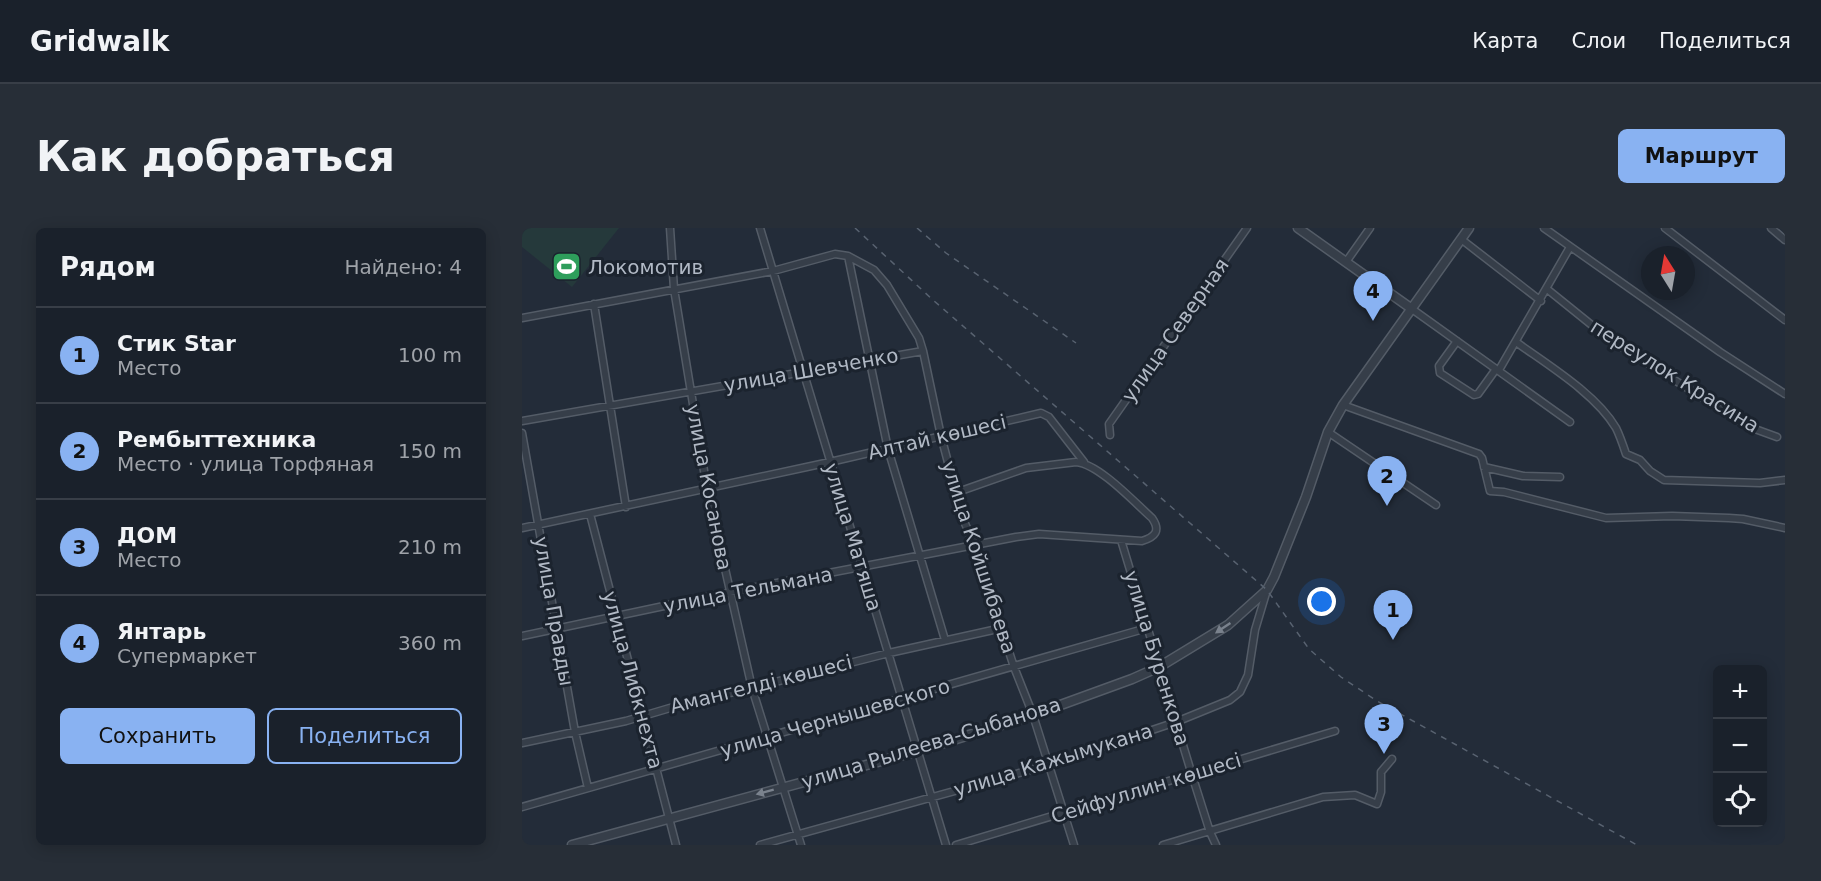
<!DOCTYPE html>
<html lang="ru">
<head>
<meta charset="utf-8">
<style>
  :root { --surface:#1a212b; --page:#272e37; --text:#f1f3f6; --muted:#9fa3a9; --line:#383e47; --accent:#89b2f2 }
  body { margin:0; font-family:"DejaVu Sans",sans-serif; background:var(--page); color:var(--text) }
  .controls { position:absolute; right:18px; bottom:18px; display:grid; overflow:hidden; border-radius:9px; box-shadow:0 3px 15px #0003 }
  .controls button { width:54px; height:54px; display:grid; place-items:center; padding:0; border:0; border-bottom:2px solid var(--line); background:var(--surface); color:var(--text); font:30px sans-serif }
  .compass { position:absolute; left:1119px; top:18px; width:54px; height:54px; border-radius:50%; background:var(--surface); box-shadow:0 3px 15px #0003; rotate:349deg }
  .you { position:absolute; left:800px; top:374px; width:21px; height:21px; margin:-15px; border:4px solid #fff; border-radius:50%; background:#1a73e8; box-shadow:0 0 0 9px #1a73e833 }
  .badge { display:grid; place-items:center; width:39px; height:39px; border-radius:50%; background:var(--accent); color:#111; font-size:20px; font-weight:700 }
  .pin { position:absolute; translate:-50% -50px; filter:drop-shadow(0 2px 3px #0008) }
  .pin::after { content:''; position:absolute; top:32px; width:21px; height:18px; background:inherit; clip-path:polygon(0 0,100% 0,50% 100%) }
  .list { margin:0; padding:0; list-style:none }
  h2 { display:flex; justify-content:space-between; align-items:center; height:78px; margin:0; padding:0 24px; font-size:26px }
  h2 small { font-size:20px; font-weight:400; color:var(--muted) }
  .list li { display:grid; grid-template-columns:39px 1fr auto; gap:18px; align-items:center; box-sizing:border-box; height:96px; padding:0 24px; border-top:2px solid var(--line) }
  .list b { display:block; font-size:22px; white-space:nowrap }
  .list p { margin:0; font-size:20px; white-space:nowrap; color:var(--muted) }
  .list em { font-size:20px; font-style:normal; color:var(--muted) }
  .actions { display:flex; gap:12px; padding:18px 24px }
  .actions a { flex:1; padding:14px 0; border:2px solid var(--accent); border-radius:9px; text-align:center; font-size:21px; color:var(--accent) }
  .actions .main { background:var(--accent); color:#111 }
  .icon { flex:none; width:33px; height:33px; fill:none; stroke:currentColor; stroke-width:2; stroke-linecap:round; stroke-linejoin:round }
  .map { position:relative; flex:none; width:1263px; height:617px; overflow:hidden; border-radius:9px }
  header { display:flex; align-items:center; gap:36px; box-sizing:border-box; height:84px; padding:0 30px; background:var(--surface); border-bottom:2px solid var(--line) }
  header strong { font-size:28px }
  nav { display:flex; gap:33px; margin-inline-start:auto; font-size:21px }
  .intro { display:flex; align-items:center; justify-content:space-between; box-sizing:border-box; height:144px; padding:0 36px }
  h1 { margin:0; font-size:42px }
  .button { padding:15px 27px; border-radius:9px; background:var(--accent); color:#111; font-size:21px; font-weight:700 }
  main { display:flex; gap:36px; padding:0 36px }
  aside { flex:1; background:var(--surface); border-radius:9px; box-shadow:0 3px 15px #0003 }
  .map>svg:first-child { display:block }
</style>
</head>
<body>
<header>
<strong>Gridwalk</strong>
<nav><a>Карта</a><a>Слои</a><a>Поделиться</a></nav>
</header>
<div class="intro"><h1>Как добраться</h1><a class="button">Маршрут</a></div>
<main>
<aside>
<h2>Рядом<small>Найдено: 4</small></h2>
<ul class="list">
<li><span class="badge">1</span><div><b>Стик Star</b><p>Место</p></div><em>100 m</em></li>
<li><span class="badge">2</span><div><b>Рембыттехника</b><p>Место · улица Торфяная</p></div><em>150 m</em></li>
<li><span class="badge">3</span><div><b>ДОМ</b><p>Место</p></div><em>210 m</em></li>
<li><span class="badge">4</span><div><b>Янтарь</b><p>Супермаркет</p></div><em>360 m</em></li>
</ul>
<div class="actions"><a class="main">Сохранить</a><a>Поделиться</a></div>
</aside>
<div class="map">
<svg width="1263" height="617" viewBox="0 0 1263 617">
  <rect width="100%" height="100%" fill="#232c39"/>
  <!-- pitch -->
  <path fill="#25393b" d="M0,0h97l-47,59 -50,-40z"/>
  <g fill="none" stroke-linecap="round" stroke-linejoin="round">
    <defs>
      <path id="minor" d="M148,0l4,61 33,200 45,199 49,157
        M238,0l186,617
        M1022,0l176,124 65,42
        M1143,0l120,92
        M1249,0l14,12
        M939,11l80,62
        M326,28l40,193 57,191
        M824,34l24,-34
        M1025,61l62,50 126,79 20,11 22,8
        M72,76l32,203
        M890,81l158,113
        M0,90l251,-47 62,-17 13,2 26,14 13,15 32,53 4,13 18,85 22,83 11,25 40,123 19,48 41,130
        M935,113l-18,25 1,7 34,22 4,-1 18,-25
        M994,114c32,23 80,52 100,86 4,8 7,17 10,26l14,6 10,11 14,9 96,3 25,-3
        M977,142l71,-123
        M821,177l136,49 3,4 7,29 1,4 14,1 102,26 66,-2 57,2 14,1 42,9
        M0,193l401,-70
        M806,204l108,73
        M0,205l53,299 13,56
        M588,207l-1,-11 138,-196
        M962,239l39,9 37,1
        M68,286l86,331
        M0,300l308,-66 211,-49 8,4 35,45
        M599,312l71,235 18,57 6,13
        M0,408l208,-44 286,-55 23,-3 103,7c13,-4 19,-10 10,-23 -18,-16 -53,-54 -76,-56l-50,6 -71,25
        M0,515l104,-22 71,-21 55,-12 137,-35 113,-25
        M0,579l625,-179
        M238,617l288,-80 128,-43 54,-22 10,-8 8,-17 7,-45 12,-40
        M434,617l379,-114
        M641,617l160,-48 32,-2 22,9 4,-12v-20l11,-13"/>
      <path id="tertiary" d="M776,0l114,81
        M50,617l346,-94 115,-36 99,-36 27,-12 69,-42 39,-35 7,-13 32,-80 22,-65 15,-27 126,-177"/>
    </defs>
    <!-- minor casing -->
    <use href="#minor" stroke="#545c67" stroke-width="9"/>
    <!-- tertiary casing -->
    <use href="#tertiary" stroke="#545c67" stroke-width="11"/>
    <!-- minor -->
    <use href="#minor" stroke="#363e49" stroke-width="6"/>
    <!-- tertiary -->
    <use href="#tertiary" stroke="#363e49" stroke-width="8"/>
    <!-- rail -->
    <path stroke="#586270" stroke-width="1.5" stroke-dasharray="6 6" stroke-linecap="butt" d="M333,0l78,72 334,290 42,59 32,28 36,24 260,144
      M395,0l29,25 130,90"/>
  </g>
  <!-- one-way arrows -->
  <defs><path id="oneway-solid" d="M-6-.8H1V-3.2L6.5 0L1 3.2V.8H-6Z" transform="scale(1.5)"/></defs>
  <g fill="#7a828d">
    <use href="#oneway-solid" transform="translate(701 400) rotate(146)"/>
    <use href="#oneway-solid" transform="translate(243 564) rotate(165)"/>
  </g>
  <!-- icons -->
  <defs>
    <symbol id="stadium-square" viewBox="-11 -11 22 22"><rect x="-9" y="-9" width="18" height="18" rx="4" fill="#2e9e5b" stroke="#1b232e"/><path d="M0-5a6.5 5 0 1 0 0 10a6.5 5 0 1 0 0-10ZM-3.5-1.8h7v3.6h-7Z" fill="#fff"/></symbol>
  </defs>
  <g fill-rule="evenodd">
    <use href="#stadium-square" x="28" y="22" width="33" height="33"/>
  </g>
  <g text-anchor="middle" stroke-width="6" stroke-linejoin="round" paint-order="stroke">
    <!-- poi labels -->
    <g font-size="20" fill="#b1b9c5" stroke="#1b232e" text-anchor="start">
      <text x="66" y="46">Локомотив</text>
    </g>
    <!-- street labels -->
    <g font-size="20" fill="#b1b9c5" stroke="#1b232e">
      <text transform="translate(653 102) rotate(-55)" y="7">улица Северная</text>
      <text transform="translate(289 142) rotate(-10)" y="7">улица Шевченко</text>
      <text transform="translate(1153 148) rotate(32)" y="7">переулок Красина</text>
      <text transform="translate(415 209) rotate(-13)" y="7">Алтай көшесі</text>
      <text transform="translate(187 259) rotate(79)" y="7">улица Косанова</text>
      <text transform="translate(331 309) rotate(73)" y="7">улица Матяша</text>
      <text transform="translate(457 329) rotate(72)" y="7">улица Койшибаева</text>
      <text transform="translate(226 362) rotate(-11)" y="7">улица Тельмана</text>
      <text transform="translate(32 383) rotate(80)" y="7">улица Правды</text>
      <text transform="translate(635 430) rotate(73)" y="7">улица Буренкова</text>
      <text transform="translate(111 452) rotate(75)" y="7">улица Либкнехта</text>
      <text transform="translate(239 456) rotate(-14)" y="7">Амангелді көшесі</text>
      <text transform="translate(313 490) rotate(-16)" y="7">улица Чернышевского</text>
      <text transform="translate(409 515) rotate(-17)" y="7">улица Рылеева-Сыбанова</text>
      <text transform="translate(531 532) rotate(-17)" y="7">улица Кажымукана</text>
      <text transform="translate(624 560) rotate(-17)" y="7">Сейфуллин көшесі</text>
    </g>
  </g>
</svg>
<div class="controls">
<button>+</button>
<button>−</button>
<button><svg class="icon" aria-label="locate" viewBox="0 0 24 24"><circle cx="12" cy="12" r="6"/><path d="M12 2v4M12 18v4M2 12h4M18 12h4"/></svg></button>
</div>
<svg class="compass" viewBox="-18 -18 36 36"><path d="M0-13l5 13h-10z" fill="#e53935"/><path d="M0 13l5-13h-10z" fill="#9fa3a9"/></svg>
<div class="you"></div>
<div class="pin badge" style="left:871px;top:412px">1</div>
<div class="pin badge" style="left:865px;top:278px">2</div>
<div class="pin badge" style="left:862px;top:526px">3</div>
<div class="pin badge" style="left:851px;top:93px">4</div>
</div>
</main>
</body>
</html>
